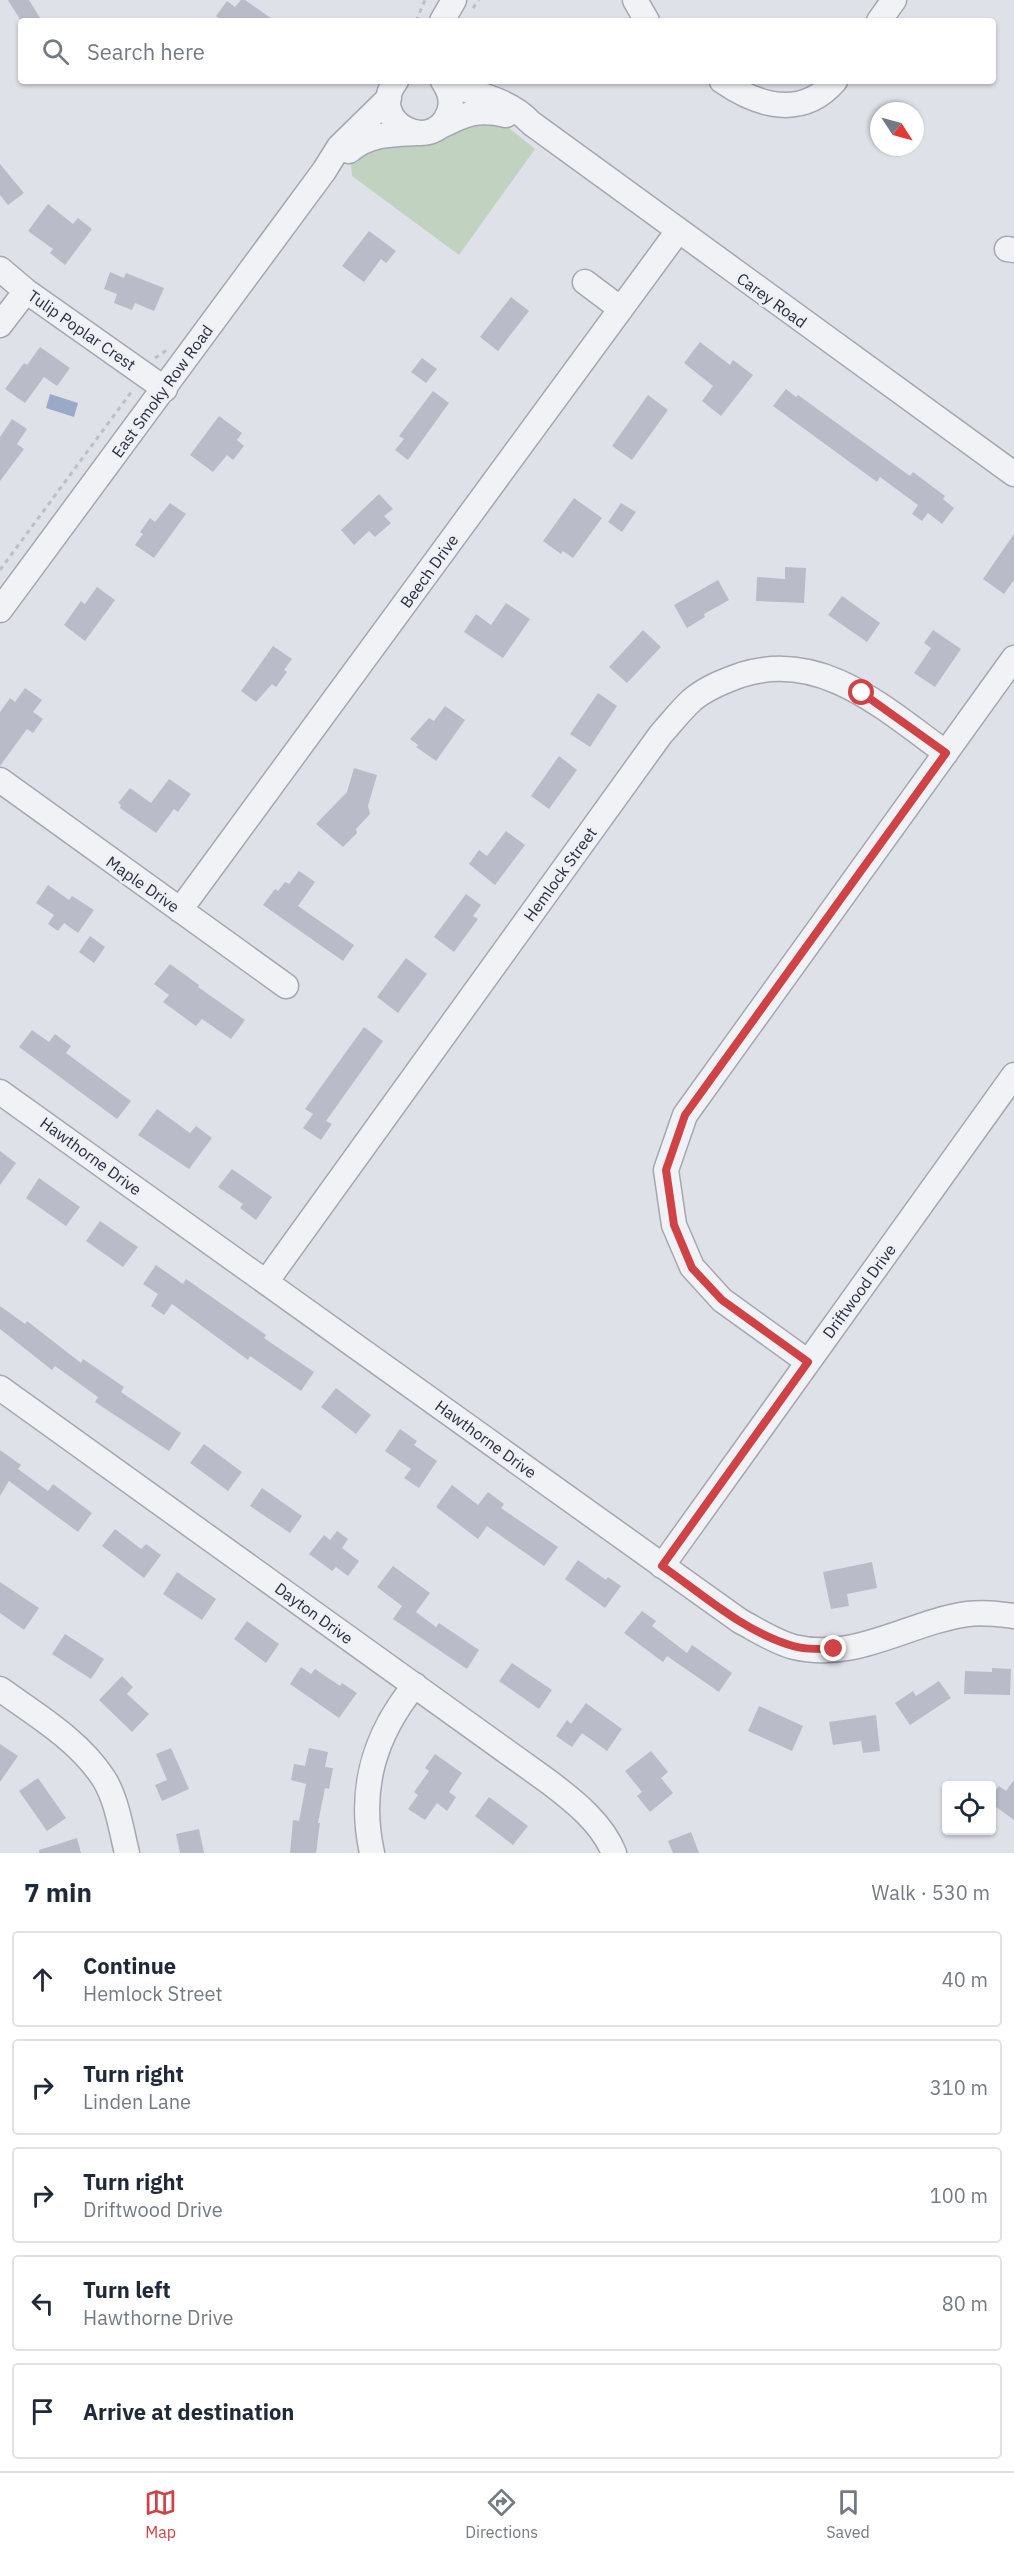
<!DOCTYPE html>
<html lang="en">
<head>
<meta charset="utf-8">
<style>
  :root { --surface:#fff; --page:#f6f6f7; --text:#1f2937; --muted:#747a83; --line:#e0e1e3; --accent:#cf4245 }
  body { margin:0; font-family:"IBM Plex Sans",sans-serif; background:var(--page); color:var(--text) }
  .controls { position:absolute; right:18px; bottom:18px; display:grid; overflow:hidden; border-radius:6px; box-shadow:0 2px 4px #0004 }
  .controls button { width:54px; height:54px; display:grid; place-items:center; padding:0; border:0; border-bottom:2px solid var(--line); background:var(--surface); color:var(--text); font:30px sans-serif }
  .compass { position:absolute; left:870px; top:102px; width:54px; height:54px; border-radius:50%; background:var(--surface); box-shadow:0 2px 4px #0004; rotate:126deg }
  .stop { position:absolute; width:18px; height:18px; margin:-14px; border:4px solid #cf4245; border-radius:50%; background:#fff }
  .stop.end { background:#cf4245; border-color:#fff; box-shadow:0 2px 6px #0008 }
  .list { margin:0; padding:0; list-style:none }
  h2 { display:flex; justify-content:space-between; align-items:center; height:78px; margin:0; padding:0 24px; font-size:26px }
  h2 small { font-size:20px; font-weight:400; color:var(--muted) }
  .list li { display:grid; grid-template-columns:39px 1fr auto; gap:18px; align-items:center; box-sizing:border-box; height:96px; margin:0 12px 12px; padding:0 12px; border:2px solid var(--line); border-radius:6px }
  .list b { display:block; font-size:22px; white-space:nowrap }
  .list p { margin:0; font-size:20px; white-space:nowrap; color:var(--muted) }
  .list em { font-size:20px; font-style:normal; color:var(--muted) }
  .icon { flex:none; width:33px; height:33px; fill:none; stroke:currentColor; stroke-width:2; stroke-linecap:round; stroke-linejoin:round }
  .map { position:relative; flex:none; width:1014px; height:1853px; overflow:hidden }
  .search { position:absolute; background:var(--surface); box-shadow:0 2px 4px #0004; left:18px; right:18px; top:18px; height:66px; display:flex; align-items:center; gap:15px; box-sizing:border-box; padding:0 21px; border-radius:6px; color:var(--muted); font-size:22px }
  .sheet { height:618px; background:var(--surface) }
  nav { display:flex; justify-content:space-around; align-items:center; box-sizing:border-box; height:84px; border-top:2px solid var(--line); background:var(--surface); font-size:16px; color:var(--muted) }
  nav a { display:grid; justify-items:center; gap:3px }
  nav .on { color:var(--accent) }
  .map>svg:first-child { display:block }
</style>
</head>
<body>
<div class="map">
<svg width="1014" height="1853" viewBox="0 0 1014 1853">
  <rect width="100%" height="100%" fill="#dfe1e8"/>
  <!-- green -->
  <path fill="#c2d2c0" d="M480,122l24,2 31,25 -76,106 -107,-79 -2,-20 18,-11 71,-7z"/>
  <!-- water -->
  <path fill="#99aac9" d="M50,394l28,9 -4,14 -28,-9z"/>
  <!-- building -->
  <path fill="#b9bcc8" d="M8,0h21l13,21h-21z
    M241,0h4l30,21h-52l-7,-5 11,-15 8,6z
    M0,164l24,29 -16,12 -8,-10z
    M48,204l25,20 5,-6 14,11 -27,36 -15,-12 3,-4 -25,-18z
    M369,231l27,20 -10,12 -5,-4 -17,23 -22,-16z
    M110,272l14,6 2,-5 38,15 -10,23 -19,-8 -3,7 -18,-7 3,-9 -13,-5z
    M511,297l18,14 -31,40 -18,-14z
    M700,342l30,23 3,-5 20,15 -32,41 -19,-15 11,-15 -29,-23z
    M40,347l30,21 -13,18 -13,-9 -19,26 -20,-14 19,-26 3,2z
    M422,358l15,11 -11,14 -15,-11z
    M786,389l10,8 2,-2 112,81 3,-4 32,24 -2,3 11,9 -12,16 -14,-11 -6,8 -10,-7 6,-9 -38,-28 -3,5 -104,-76z
    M433,391l16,12 -41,57 -13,-10 9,-11 -5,-3z
    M648,395l20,15 -36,50 -20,-14z
    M219,416l23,17 -5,7 7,6 -11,14 -6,-5 -14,17 -23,-17z
    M12,419l15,10 -10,15 7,5 -24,32v-44z
    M379,494l14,15 -9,7 7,7 -16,14 -6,-6 -15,14 -13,-15z
    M574,498l28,20 -29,40 -10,-7 -2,3 -18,-13z
    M170,503l16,11 -32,44 -19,-13 8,-11 -3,-2 10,-14 5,4z
    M621,503l15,9 -14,20 -14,-10z
    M1014,534v46l-10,14 -21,-15z
    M785,567l21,1 -2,35 -48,-2 1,-24 28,2z
    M718,580l11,20 -25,14 1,3 -18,11 -13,-23z
    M97,587l18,13 -30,41 -21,-16 17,-24 4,3z
    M842,596l38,27 -13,19 -39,-27z
    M506,603l24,16 -27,39 -39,-26 12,-18 15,11z
    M643,630l18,17 -34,36 -18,-16z
    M933,630l28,19 -26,38 -21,-14 17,-25 -7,-5z
    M273,646l19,13 -8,11 3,2 -11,15 -4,-3 -16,18 -15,-11z
    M25,688l17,12 -9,12 10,7 -10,14 -6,-4 -27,37v-54l10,-14 5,4z
    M598,693l19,13 -27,41 -20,-13z
    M445,706l20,14 -29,41 -20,-14 2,-2 -8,-6 19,-21 5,3z
    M559,756l18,14 -28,39 -18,-13z
    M354,768l23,7 -9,31 2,8 -14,15 1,4 -14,14 -27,-23 31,-32z
    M169,779l22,15 -13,18 -4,-3 -18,24 -36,-25 1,-3 -3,-2 12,-15 21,15z
    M506,831l19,14 -30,40 -26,-21 10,-14 8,6z
    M299,871l16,11 -17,24 56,39 -11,16 -80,-56 12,-16 3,2 7,-9 4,2z
    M48,885l21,15 3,-4 22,14 -16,23 -14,-10 -6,8 -10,-7 6,-9 -18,-12z
    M466,894l15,11 -8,11 5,3 -24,33 -20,-15z
    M90,936l15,11 -11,16 -15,-11z
    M406,958l21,16 -29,39 -21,-16z
    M170,964l29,21 -1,2 47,33 -14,19 -29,-20 -6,7 -33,-24 6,-7 -15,-11z
    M364,1027l19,14 -57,80 6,3 -11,16 -18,-12 10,-14 -8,-5z
    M32,1030l17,12 6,-8 16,12 -5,7 65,48 -14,18 -98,-72z
    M157,1109l33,24 6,-7 16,12 -23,31 -51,-34z
    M0,1151l16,12 -16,22z
    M232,1169l40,28 -16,23 -16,-12 3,-4 -25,-17z
    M39,1178l41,29 -14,19 -40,-28z
    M100,1221l38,26 -15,20 -37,-26z
    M156,1265l27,19 3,-5 80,56 -2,3 50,34 -13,19 -51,-35 -2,4 -76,-56 -8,11 -13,-9 7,-12 -15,-10z
    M0,1306l25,18 2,-3 54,42 2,-4 41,28 -3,5 60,41 -12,18 -74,-49 3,-5 -43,-31 -3,4 -52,-41z
    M336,1388l35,27 -15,19 -35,-27z
    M400,1429l17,12 -3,4 23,16 -18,27 -15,-10 7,-9 -26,-18z
    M204,1444l38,28 -14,19 -38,-28z
    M0,1450l21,15 -3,4 30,22 5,-7 39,29 -14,19 -69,-51 -9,15z
    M452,1485l26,20 10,-13 16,12 -3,4 57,39 -14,19 -57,-40 -9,13 -42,-32z
    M262,1488l40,28 -12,17 -40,-27z
    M115,1529l26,20 5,-5 15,11 -17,23 -42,-32z
    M337,1531l11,8 -6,9 17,13 -11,15 -12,-9 -4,4 -23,-17 15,-19 6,5z
    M578,1560l28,20 2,-3 13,9 -16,22 -40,-29z
    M872,1562l5,26 -30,6 2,12 -18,3 -8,-37z
    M393,1566l37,27 -14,19 20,15 3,-4 40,27 -12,19 -74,-50 9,-13 -25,-19z
    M177,1572l39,27 -14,21 -39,-26z
    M0,1582l39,26 -15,22 -24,-17z
    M642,1611l14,10 -4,5 35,27 5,-8 40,28 -13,19 -52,-36 -4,6 -39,-29z
    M247,1621l32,23 -13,19 -32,-24z
    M65,1634l39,25 -13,20 -39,-25z
    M512,1663l40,27 -13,19 -40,-28z
    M301,1667l10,7 4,-5 25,17 2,-3 15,10 -18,25 -49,-34z
    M992,1668l19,1 -1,26 -46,-1 1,-23 27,1z
    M122,1676l11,11 -6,7 22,20 -17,18 -33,-32z
    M939,1681l12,17 -41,27 -15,-22 18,-12 3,5z
    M586,1703l36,26 -15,22 -25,-18 -10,14 -16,-11 11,-16 4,4z
    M759,1706l44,20 -11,25 -44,-20z
    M876,1715l4,36 -17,2 -2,-12 -28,4 -4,-23z
    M0,1744l18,12 -18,26z
    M171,1748l18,41 -27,12 -7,-16 12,-5 -11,-26z
    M309,1748l19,4 -3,15 8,1 -4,21 -4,-1 -7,35h2l-4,30h-26l3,-33 6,1 7,-37 -15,-4 3,-16 11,2z
    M651,1751l17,21 -7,6 12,15 -23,19 -13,-16 5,-4 -17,-21z
    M435,1754l27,19 -13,19 7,5 -9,14 -10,-8 -12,17 -17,-11 10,-14 -4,-3 15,-21 -4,-3z
    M38,1778l28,40 -19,13 -28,-40z
    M1014,1780v40l-22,-16v-8l7,-10 7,5z
    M489,1797l39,29 -15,19 -38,-29z
    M199,1829l5,24h-24l-4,-19z
    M691,1832l8,21h-26l-5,-12z
    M77,1838l4,15h-42v-3z"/>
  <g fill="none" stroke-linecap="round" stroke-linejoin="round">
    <defs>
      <path id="minor" d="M635,0l12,21
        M442,21l12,-21
        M879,21l15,-21
        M396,81c-31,40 37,76 53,31 4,-11 1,-21 -6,-31
        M722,81c36,25 80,38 113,0
        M445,83c30,11 64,16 86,40l483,351
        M437,128c26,-13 39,-20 69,-13
        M349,151c20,-17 42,-17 67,-18
        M1007,249l7,1
        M0,269l26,22 139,98
        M585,282l36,27
        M0,325l26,-34
        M0,610l324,-439 15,-24 50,-49
        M0,780l286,206
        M180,910l498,-679
        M0,1092l740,529c17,9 35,21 54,26 62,15 115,-25 174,-33 16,-2 30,0 46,2
        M266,1282l395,-548c10,-11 20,-24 31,-34 14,-12 32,-19 49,-25 80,-26 144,34 205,78
        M808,1362l-86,-62 -30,-33 -18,-42 -8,-55 19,-55 329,-457
        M0,1388l549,394c25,19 53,41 65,71
        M662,1566l352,-491
        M0,1689c36,26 79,51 104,90 13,21 17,50 23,74
        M372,1853c-14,-64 2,-118 43,-168"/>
    </defs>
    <!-- minor casing -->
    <use href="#minor" stroke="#a4a7b2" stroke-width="27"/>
    <!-- path -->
    <path stroke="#bcbfc6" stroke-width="3" stroke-dasharray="4.5 4.5" stroke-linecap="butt" d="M473,8l6,-8
      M416,21l9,-21
      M155,358l12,-8
      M0,570l132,-179"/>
    <!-- minor -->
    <use href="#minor" stroke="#f1f2f6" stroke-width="24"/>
  </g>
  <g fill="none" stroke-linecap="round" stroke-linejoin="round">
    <!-- route -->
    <path stroke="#cf4245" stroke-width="8" d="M834,1649c-13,0 -28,1 -41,-3 -49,-14 -91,-52 -131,-80l146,-204 -86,-62 -30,-32 -18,-43 -8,-55 19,-55 261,-362 -84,-60"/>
  </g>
  <g text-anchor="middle" stroke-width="5" stroke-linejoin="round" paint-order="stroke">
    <!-- street labels -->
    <g font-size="16" fill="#272d3f" stroke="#eef0f6">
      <text transform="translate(772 300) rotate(36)" y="6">Carey Road</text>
      <text transform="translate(82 330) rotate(35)" y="6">Tulip Poplar Crest</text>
      <text transform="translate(162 391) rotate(-54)" y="6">East Smoky Row Road</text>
      <text transform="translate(429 571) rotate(-54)" y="6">Beech Drive</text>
      <text transform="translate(560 874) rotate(-54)" y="6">Hemlock Street</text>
      <text transform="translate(143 884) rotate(35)" y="6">Maple Drive</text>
      <text transform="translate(91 1156) rotate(36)" y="6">Hawthorne Drive</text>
      <text transform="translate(859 1291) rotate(-54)" y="6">Driftwood Drive</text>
      <text transform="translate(486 1439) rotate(36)" y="6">Hawthorne Drive</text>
      <text transform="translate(314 1613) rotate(36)" y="6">Dayton Drive</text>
    </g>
  </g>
</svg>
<div class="controls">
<button><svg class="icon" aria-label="locate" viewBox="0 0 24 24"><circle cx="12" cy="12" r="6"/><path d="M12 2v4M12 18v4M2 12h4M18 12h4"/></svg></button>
</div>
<svg class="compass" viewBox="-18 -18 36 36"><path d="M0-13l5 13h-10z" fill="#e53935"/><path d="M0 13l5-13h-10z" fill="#747a83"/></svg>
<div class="stop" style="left:862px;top:693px"></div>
<div class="stop end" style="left:834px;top:1649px"></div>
<div class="search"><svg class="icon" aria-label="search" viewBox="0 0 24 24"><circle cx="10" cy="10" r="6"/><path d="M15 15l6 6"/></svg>Search here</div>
</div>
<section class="sheet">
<h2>7 min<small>Walk · 530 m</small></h2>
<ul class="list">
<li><svg class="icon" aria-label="ahead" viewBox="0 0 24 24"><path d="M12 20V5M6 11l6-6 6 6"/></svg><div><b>Continue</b><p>Hemlock Street</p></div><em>40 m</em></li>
<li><svg class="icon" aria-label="right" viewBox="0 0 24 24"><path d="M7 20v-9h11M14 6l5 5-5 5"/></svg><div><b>Turn right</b><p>Linden Lane</p></div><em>310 m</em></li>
<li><svg class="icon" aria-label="right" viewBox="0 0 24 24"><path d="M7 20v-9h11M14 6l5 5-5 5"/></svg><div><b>Turn right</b><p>Driftwood Drive</p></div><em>100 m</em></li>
<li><svg class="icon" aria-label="left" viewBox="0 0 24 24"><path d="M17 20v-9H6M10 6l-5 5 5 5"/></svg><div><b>Turn left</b><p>Hawthorne Drive</p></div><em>80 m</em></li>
<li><svg class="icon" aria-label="arrive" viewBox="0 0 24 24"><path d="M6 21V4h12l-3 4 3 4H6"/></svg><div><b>Arrive at destination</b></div></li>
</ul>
</section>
<nav>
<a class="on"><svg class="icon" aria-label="map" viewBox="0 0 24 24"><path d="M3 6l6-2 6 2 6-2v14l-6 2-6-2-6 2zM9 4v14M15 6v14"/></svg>Map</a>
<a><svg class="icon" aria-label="directions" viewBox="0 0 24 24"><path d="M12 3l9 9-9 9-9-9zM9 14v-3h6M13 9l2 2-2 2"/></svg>Directions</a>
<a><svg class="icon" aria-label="saved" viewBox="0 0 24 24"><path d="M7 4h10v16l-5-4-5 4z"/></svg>Saved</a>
</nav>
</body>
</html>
